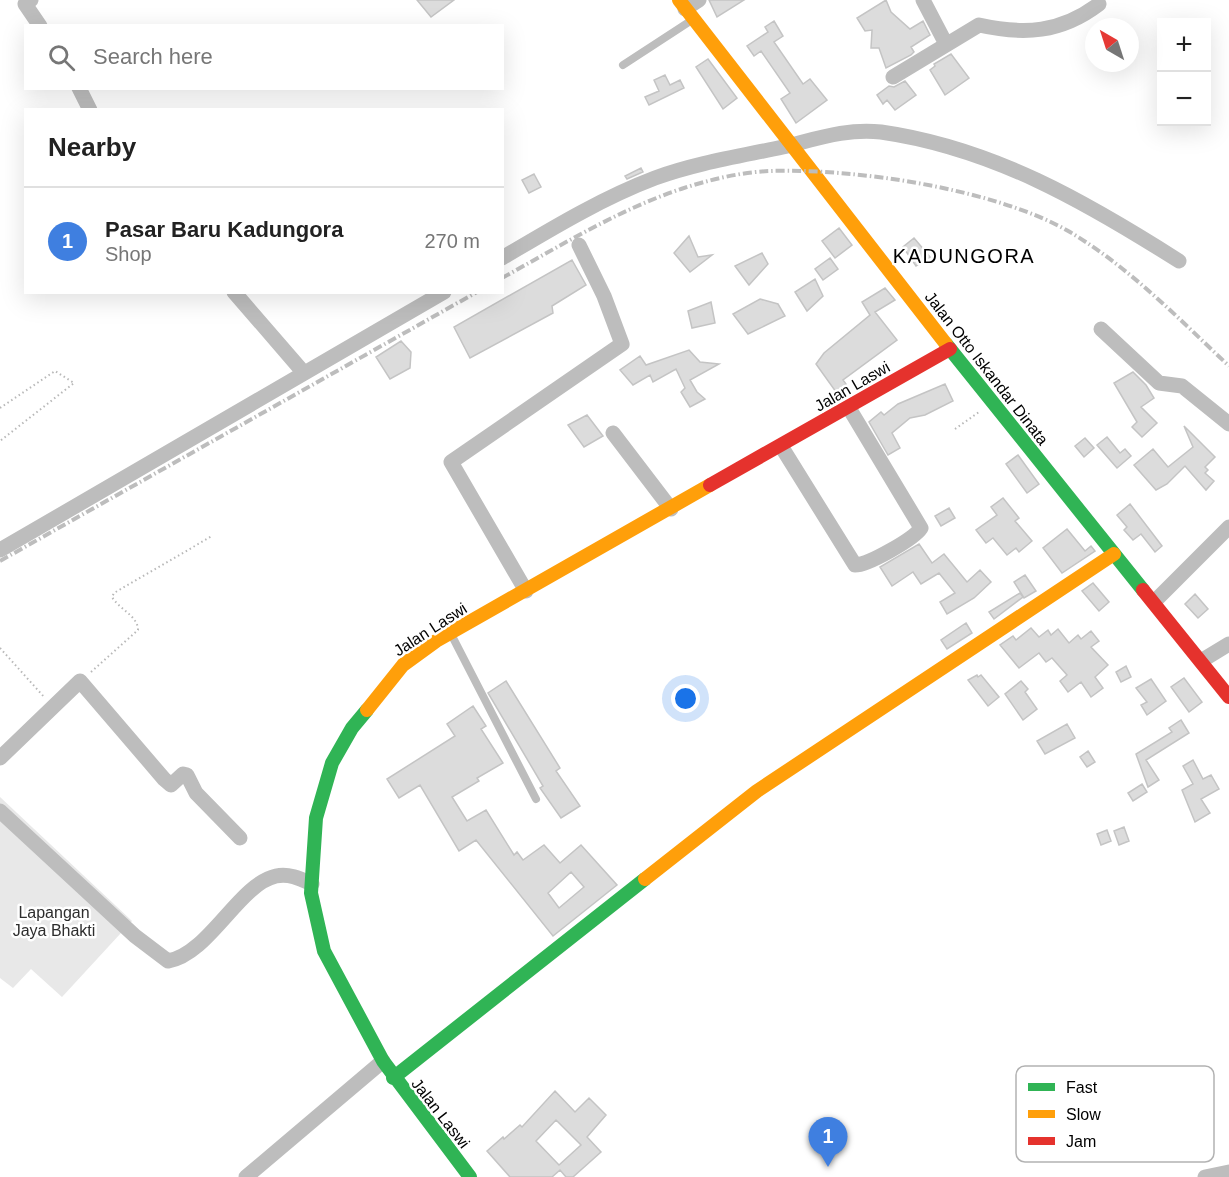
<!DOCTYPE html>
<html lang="en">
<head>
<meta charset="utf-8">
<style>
  :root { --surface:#fff; --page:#f6f6f6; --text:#222; --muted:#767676; --line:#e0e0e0; --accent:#595959 }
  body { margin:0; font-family:Helvetica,sans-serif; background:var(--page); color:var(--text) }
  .controls { position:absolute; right:18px; top:18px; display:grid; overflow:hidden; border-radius:0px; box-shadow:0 6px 24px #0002 }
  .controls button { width:54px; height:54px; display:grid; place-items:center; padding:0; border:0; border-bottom:2px solid var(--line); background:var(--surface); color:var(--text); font:30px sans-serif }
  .compass { position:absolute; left:1085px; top:18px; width:54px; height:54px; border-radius:50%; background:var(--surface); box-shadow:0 6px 24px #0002; rotate:321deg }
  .you { position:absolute; left:686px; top:699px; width:21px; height:21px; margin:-15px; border:4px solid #fff; border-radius:50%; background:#1a73e8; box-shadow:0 0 0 9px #1a73e833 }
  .badge { display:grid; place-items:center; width:39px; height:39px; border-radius:50%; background:var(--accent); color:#fff; font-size:20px; font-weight:700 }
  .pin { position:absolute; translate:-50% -50px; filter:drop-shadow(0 2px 3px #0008) }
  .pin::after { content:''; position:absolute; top:32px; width:21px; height:18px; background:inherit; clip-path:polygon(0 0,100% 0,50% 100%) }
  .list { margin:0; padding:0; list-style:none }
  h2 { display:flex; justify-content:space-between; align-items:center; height:78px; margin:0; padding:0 24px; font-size:26px }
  h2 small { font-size:20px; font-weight:400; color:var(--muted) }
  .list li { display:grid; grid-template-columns:39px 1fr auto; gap:18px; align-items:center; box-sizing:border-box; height:108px; padding:0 24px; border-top:2px solid var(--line) }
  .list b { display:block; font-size:22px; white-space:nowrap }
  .list p { margin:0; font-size:20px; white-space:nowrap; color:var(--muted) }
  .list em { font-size:20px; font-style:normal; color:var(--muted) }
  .icon { flex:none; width:33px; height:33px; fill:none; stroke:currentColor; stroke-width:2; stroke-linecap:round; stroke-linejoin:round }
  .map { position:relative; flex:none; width:1229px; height:1177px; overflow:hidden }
  .search { position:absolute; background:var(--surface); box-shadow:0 6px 24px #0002; left:24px; top:24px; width:480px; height:66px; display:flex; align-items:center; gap:15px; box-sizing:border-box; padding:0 21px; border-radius:0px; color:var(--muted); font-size:22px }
  .panel { position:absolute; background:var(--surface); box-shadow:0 6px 24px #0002; left:24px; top:108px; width:480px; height:186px; border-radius:0px }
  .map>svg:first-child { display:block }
</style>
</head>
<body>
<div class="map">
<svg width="1229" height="1177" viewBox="0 0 1229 1177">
  <rect width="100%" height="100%" fill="#fff"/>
  <!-- green -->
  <path fill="#e8e8e8" d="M0,797l132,124 -70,76 -31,-28 -18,19 -13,-10z"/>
  <!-- building -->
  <path fill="#dcdcdc" stroke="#c4c4c4" stroke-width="1.5" fill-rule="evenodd" d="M417,0h37l-23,17z
    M709,0h35l-27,17z
    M886,0l5,12 19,17 13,-8 7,14 -19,12 3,5 -3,3 -25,13 -7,-20h-8l1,-18 -7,1 -8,-13z
    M774,21l9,15 -9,6 29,42 7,-5 17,21 -31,23 -15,-24 9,-6 -29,-42 -7,5 -7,-10 21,-14 -3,-5z
    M951,54l18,24 -24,17 -15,-25 5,-4 -1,-2z
    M708,59l29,39 -14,11 -27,-42z
    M665,75l5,10 10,-5 4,8 -35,17 -4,-8 14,-6 -5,-11z
    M905,81l11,14 -21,15 -8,-10 -4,4 -6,-9 12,-9 5,1z
    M641,168l2,4 -16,7 -2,-3z
    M534,174l7,13 -12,6 -7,-13z
    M839,228l13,17 -17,13 -13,-17z
    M689,236l9,21 14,-2 -22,17 -16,-19z
    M914,238l16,19 -14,9 -13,-19z
    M762,253l6,11 -19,21 -14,-19z
    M830,258l8,11 -15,11 -8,-11z
    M572,260l14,25 -34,21 1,7 -83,45 -16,-31z
    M815,279l8,17 -16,15 -12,-19z
    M885,288l10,12 -20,12 22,28 -54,40 3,4 -10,8 -20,-28 8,-11 46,-38 -8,-13z
    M760,299l18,5 7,12 -37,18 -15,-20z
    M711,302l4,21 -23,5 -4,-17z
    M401,341l10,11 -1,16 -20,11 -14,-22z
    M689,350l11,12 19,2 -29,16 7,12 8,7 -15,8 -9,-15 4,-4 -9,-19 -23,13 -3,-7 -17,10 -13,-15 20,-14 6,9z
    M1133,372l13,13 8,13 -13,9 16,16 -15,14 -10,-10 5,-5 -23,-39z
    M945,384l8,17 -28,14 -15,3 -18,15 8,15 -12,7 -19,-33 12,-10 3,3 14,-11z
    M587,415l16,21 -19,11 -16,-22z
    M1184,426l31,31 -10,10 3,3 -3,3 9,8 -8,9 -21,-24 -18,18 -11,6 -22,-25 19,-16 15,18 25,-20z
    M1107,437l13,16 5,-4 6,7 -14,12 -20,-23z
    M1085,438l9,10 -10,9 -9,-11z
    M1018,455l21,29 -12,9 -21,-29z
    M1003,498l16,20 -4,3 17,20 -13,11 -3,-4 -9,7 -14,-17 -7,5 -10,-13 21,-15 -6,-8z
    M1130,504l32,42 -7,6 -14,-18 -8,6 -9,-10 3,-3 -10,-12z
    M949,508l6,10 -14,8 -6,-10z
    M1067,529l18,22 6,-5 4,5 -33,22 -19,-25z
    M919,544l13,19 12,-9 23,28 13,-12 11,12 -17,16 -27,16 -7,-12 15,-9 -16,-20 -18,11 -8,-12 -21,14 -12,-19z
    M1025,575l11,16 -12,7 -10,-16z
    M1093,583l16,19 -10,9 -17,-20z
    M1020,593l3,4 -29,22 -5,-7z
    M1195,594l13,15 -10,9 -13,-14z
    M966,623l6,10 -25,16 -6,-9z
    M1031,628l8,9 9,-7 3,5 7,-6 11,14 9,-8 3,4 10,-8 8,10 -8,6 17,18 -13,12 8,11 -12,9 -10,-15 -13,10 -8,-11 7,-6 -15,-17 -6,4 -7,-9 -20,15 -19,-23 13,-9 3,4z
    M1126,666l5,11 -10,5 -5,-10z
    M977,675l1,2 3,-2 18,22 -11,9 -20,-26z
    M1184,678l18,24 -13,10 -18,-25z
    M1151,679l15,22 -19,14 -6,-10 6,-3 -11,-14z
    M506,681l54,87 -4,3 24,35 -19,12 -21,-30 3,-2 -55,-93z
    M1021,681l7,8 -3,3 12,17 -14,11 -18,-26z
    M473,706l13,20 -5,3 22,34 -26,15 2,3 -27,16 15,24 19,-11 28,45 3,-3 6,8 21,-15 16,18 21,-18 36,40 -64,51 -77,-96 -17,11 -39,-66 -21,13 -12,-19 68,-43 -8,-12zM571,872l13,15 -25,21 -11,-15z
    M1181,720l8,13 -43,27 13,20 -11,7 -12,-33 36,-22 -3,-4z
    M1067,724l8,14 -30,16 -8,-13z
    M1088,751l7,11 -8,5 -7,-10z
    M1193,760l10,19 8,-4 8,14 -18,10 9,14 -15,9 -13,-32 11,-6 -10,-18z
    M1142,784l5,8 -14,9 -5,-8z
    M1124,827l5,14 -10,4 -5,-14z
    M1107,830l4,11 -10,4 -4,-11z
    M555,1091l20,21 14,-14 17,17 -19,22 14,15 -28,25h-7l-6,-7 -8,7h-42l-23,-26 16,-14 1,2 16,-14 2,2zM556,1120l25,25 -22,20 -23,-24z"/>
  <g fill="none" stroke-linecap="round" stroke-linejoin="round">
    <!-- path -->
    <path stroke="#b8b8b8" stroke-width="2" stroke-dasharray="1.5 3" stroke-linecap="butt" d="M0,408l55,-37 19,12 -74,58
      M955,429l24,-17
      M0,648l45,50
      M91,672l47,-42c0,-14 -19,-21 -26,-33l2,-4 98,-57"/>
    <!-- lane -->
    <path stroke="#bdbdbd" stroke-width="8" d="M623,65l69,-45
      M451,634l85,165"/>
    <!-- street -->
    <path stroke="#bdbdbd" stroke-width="15" d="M31,0l-6,4 15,22
      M923,0l23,44
      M685,9l14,-9
      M893,77l86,-52c45,10 82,8 120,-21
      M79,88l11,22
      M502,258c49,-29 100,-60 153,-80 41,-15 86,-22 128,-31 33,-8 64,-19 98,-15 112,16 205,70 298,129
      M234,292l70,81
      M1101,329l58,54 23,3 47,38
      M613,433l58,76
      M781,446l74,119c13,0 59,-26 66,-37l-72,-120
      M0,550l444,-258
      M526,591l-75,-129 171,-118 -18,-48 -25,-51
      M1154,602l75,-75
      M1201,661l28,-17
      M0,758l80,-77 84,98 7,6 12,-11 4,1 9,18 44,45
      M0,811l135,125 33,25c41,-7 71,-77 108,-85 13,-3 25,3 36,8
      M246,1177l137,-116
      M1205,1177l24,-5"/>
    <!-- fast -->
    <path stroke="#30b455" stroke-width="14" d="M946,344l197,246
      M367,710l-15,18 -20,35 -16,55 -5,75 13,58 59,110 87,116
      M393,1078l252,-199"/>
    <!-- slow -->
    <path stroke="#ff9f0a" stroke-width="14" d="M679,0l267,344
      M367,710l36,-45 33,-24 274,-156
      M645,879l112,-88 357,-237"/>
    <!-- jam -->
    <path stroke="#e5322d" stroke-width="14" d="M710,485l240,-136
      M1143,590l86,107"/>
    <!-- rail -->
    <path stroke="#bdbdbd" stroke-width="4" stroke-dasharray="9 3 1.5 3" stroke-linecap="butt" d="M502,278c58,-32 116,-68 179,-89 27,-9 60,-17 89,-18 85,-3 226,18 300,61 60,36 108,86 159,134
      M0,561l477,-269"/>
  </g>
  <g text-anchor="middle" stroke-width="5" stroke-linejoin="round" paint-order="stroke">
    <!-- street labels -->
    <g font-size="16" fill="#000" stroke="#fff">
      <text transform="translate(987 368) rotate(52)" y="6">Jalan Otto Iskandar Dinata</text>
      <text transform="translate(852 386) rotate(-30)" y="6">Jalan Laswi</text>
      <text transform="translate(430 629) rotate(-33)" y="6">Jalan Laswi</text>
      <text transform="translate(441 1113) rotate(52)" y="6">Jalan Laswi</text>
    </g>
    <!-- park labels -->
    <g font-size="16" fill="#2d2d2d" stroke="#fff">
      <text x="54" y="918">Lapangan<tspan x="54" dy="18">Jaya Bhakti</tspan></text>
    </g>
    <!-- quarter labels -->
    <g font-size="20" letter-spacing="1.5" fill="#000" stroke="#fff">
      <text x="964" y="263">KADUNGORA</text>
    </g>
  </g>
  <!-- legend -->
  <rect x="1016" y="1066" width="198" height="96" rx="9" fill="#fff" stroke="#b2b2b2" stroke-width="1.5"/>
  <rect x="1028" y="1083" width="27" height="8" fill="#30b455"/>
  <rect x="1028" y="1110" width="27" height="8" fill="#ff9f0a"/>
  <rect x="1028" y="1137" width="27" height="8" fill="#e5322d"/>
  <g font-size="16" fill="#000">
    <text x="1066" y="1093">Fast</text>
    <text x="1066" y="1120">Slow</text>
    <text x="1066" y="1147">Jam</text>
  </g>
</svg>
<div class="controls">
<button>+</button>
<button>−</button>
</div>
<svg class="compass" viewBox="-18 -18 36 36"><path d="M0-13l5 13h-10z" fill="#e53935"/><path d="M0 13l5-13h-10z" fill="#767676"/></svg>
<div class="you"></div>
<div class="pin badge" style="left:828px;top:1167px;background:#3f7fe0">1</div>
<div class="search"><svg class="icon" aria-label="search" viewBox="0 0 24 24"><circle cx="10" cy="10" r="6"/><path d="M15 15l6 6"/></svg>Search here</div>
<section class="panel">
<h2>Nearby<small></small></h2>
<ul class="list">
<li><span class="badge" style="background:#3f7fe0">1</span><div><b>Pasar Baru Kadungora</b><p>Shop</p></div><em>270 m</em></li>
</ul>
</section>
</div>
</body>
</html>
